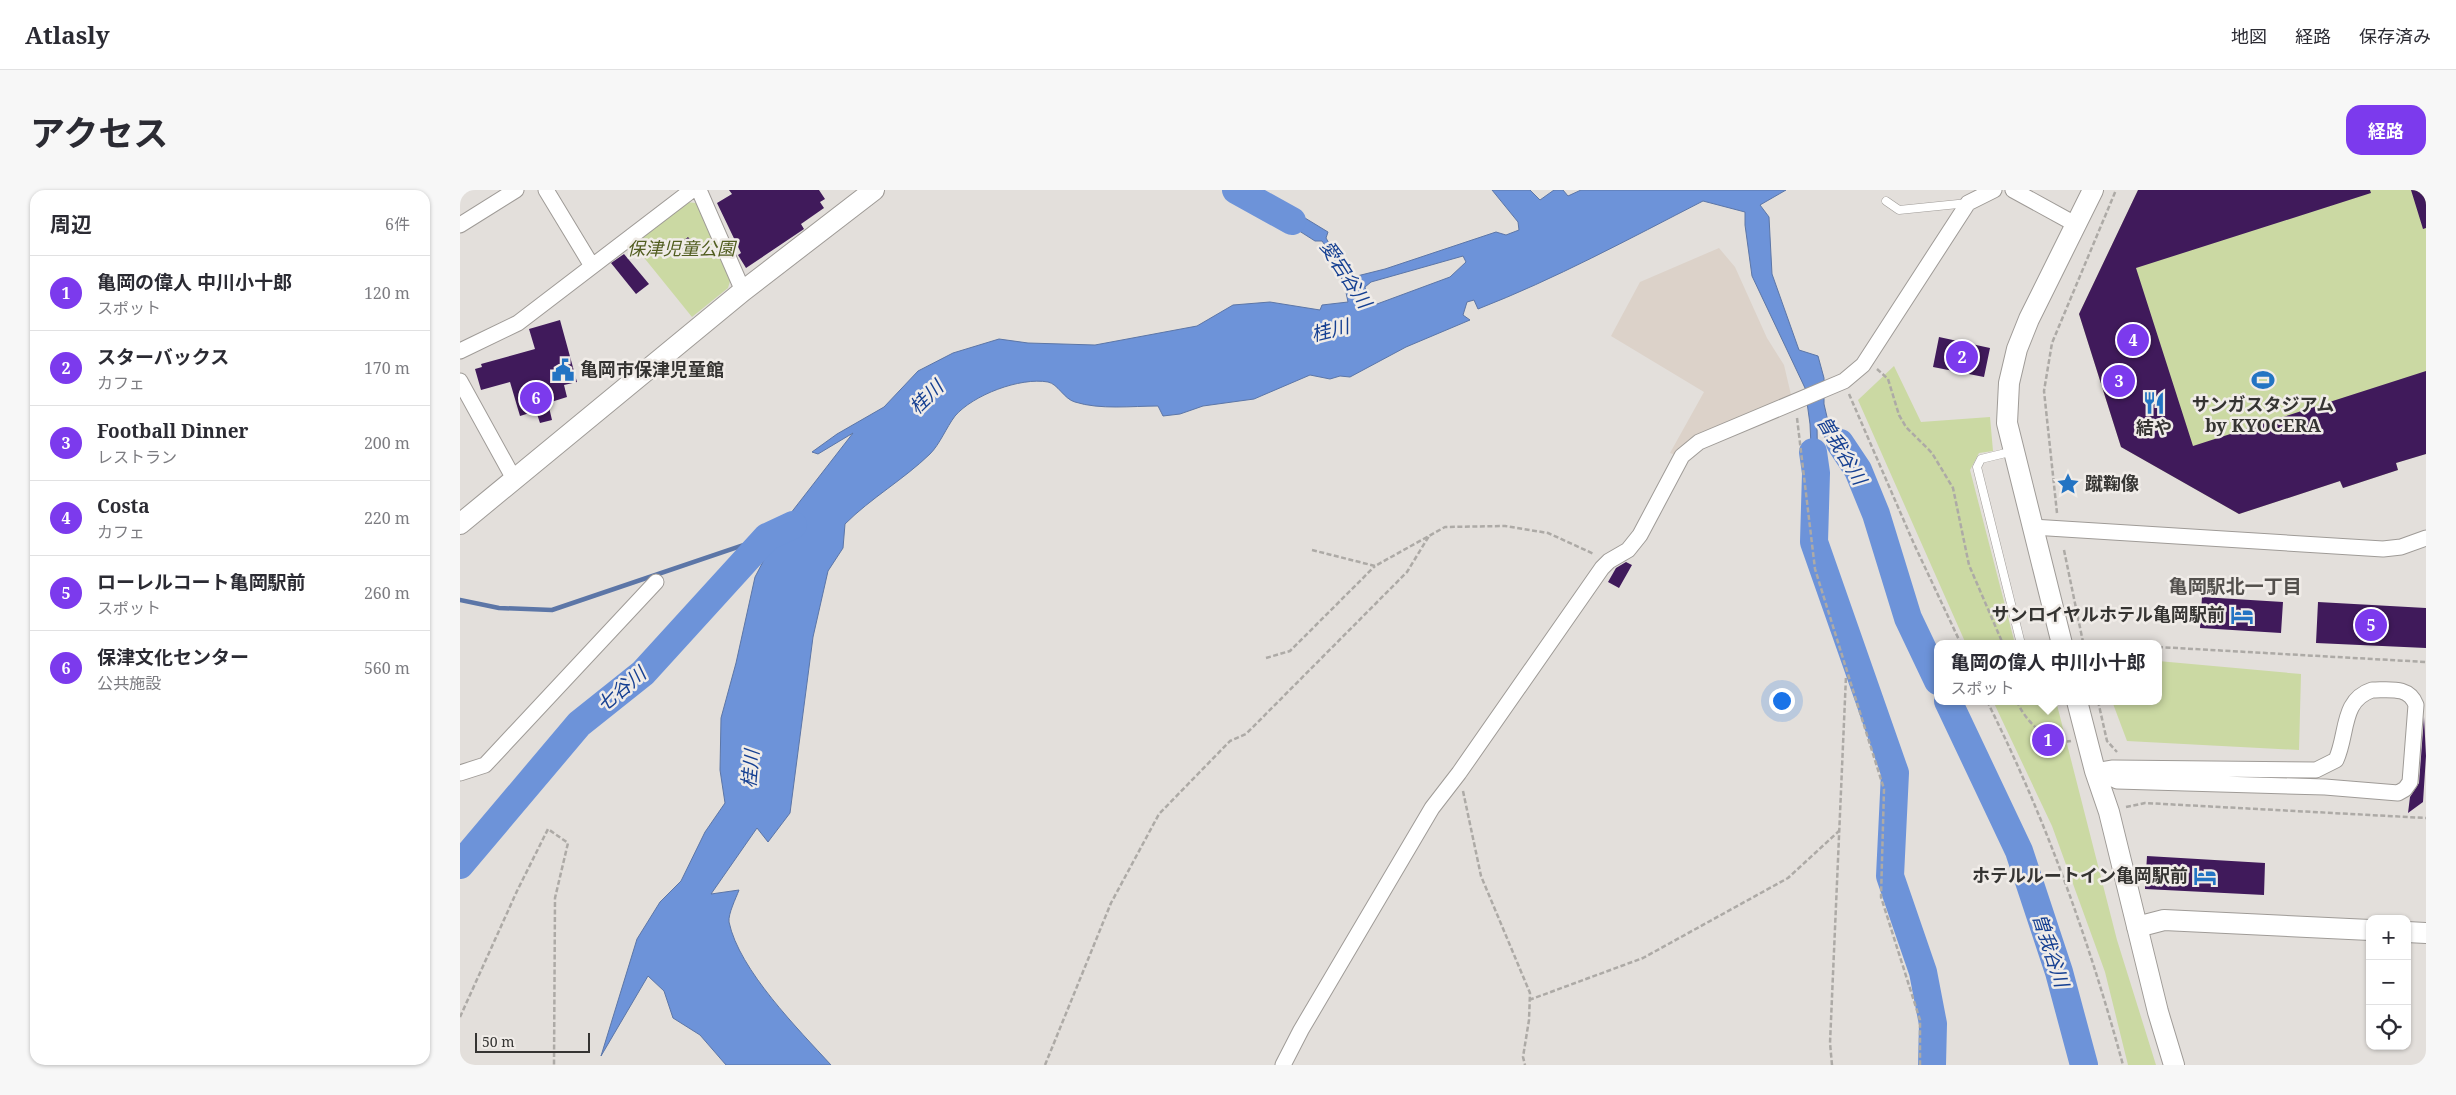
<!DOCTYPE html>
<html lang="ja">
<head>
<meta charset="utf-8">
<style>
  :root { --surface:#fff; --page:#f7f7f7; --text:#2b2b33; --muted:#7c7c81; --line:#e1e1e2; --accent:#7c3aed }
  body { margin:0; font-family:"Noto Serif","Noto Sans JP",serif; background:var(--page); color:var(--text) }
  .controls { position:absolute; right:15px; bottom:15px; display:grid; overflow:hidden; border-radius:10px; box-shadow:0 1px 4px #0004 }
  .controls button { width:45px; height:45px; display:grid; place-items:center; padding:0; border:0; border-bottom:1px solid var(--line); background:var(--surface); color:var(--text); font:25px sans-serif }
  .scale { position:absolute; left:15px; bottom:12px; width:115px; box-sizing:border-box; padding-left:5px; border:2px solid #353432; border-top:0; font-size:14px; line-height:18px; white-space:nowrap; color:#353432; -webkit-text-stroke:4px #f0ece8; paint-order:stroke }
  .you { position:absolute; left:1321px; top:510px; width:18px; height:18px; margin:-12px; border:4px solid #fff; border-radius:50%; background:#1a73e8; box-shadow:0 0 0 8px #1a73e833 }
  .badge { display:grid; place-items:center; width:32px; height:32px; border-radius:50%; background:var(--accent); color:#fff; font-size:16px; font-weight:700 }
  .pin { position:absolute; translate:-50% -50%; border:2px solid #fff; box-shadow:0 1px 5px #0006 }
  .popup { position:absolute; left:1474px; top:450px; width:228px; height:65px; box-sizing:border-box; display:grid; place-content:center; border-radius:10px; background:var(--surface); filter:drop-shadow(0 1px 4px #0005); font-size:16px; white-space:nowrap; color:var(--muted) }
  .popup b { font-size:19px; color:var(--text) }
  .popup::after { content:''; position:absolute; left:50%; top:100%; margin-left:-10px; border:10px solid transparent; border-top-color:var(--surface) }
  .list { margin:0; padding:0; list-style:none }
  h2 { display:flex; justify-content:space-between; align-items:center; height:65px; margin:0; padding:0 20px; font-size:21px }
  h2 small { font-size:16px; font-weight:400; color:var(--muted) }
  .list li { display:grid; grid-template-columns:32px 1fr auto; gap:15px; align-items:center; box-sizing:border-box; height:75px; padding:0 20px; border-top:1px solid var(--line) }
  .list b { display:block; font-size:19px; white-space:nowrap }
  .list p { margin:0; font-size:16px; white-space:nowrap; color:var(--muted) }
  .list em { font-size:16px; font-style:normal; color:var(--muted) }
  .icon { flex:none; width:28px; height:28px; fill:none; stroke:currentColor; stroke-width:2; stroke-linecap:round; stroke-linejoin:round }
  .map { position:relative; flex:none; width:1966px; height:875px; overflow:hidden; border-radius:15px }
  header { display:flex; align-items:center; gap:30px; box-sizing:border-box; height:70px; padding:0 25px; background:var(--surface); border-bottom:1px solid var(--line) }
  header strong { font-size:24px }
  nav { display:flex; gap:28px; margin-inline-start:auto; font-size:18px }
  .intro { display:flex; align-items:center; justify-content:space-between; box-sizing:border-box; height:120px; padding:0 30px }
  h1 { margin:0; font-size:35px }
  .button { padding:12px 22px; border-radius:15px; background:var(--accent); color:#fff; font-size:18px; font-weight:700 }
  main { display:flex; gap:30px; padding:0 30px }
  aside { flex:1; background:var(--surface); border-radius:15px; box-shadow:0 1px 4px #0004 }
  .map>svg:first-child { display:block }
</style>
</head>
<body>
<header>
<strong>Atlasly</strong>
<nav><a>地図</a><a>経路</a><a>保存済み</a></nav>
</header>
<div class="intro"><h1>アクセス</h1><a class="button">経路</a></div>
<main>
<aside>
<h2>周辺<small>6件</small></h2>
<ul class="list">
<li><span class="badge">1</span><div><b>亀岡の偉人 中川小十郎</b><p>スポット</p></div><em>120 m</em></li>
<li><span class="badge">2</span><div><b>スターバックス</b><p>カフェ</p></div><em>170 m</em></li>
<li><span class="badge">3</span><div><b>Football Dinner</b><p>レストラン</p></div><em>200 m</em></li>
<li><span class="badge">4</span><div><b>Costa</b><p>カフェ</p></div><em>220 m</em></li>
<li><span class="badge">5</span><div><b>ローレルコート亀岡駅前</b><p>スポット</p></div><em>260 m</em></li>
<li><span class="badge">6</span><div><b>保津文化センター</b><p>公共施設</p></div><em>560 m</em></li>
</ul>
</aside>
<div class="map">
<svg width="1966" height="875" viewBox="0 0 1966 875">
  <rect width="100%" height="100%" fill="#e3dfdb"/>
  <!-- built -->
  <path fill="#dcd2c9" d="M1259,58l16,19 32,71 17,27 8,34 -116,56 -6,-2 34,-61 -93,-56 29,-54z"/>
  <!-- green -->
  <path fill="#cbd9a3" d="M1678,0h288v264l-30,9 2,7 -55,18 -3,-7 -101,33 -118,-67 -42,-133z
    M226,12l10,1 35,75 -3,10 -36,29 -59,-73z
    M1434,176l27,56 69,-5 3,34 -14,2 -9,17 45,174h-49l-108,-244z
    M1698,471l143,13 -2,76 -172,-9 -15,-40h46z
    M1533,511h63l61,239 39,125h-28l-23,-93 -53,-146z"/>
  <!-- water -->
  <path fill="#6d93d9" stroke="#5c76a7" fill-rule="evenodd" d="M1032,0h38l10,10 14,-10h9l5,6 13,-6h205l-26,15 9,12 3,57 27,76 19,6 6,22v26l3,13 40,56 -12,3 -9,-15 -6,-2 -23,-33 1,63 -5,1 -3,-66 -5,-36 -53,-112 -7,-51v-13l-42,-11c-74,38 -148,78 -225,108l-4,-9 -7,2 -4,13 7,5 -64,27 -56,30 -10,-1 -10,3 -20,-4 -56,24 -51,7 -23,8 -17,2 -5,-10c-26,0 -58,4 -83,-4 -11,-3 -17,-18 -27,-20 -28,-5 -75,13 -93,34 -9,12 -15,28 -25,38 -27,26 -59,44 -85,70l-2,24 -15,23 -15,66 -23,176 -22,29 -11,-14 -46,66 28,-4c-3,8 -11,24 -10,32 10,48 70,108 102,143h-105l-26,-30 -27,-17 -9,-27 -16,-15 -47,80 36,-117 23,-37 21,-21 24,-49 20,-29 -5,-33 1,-52 15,-55 19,-86 11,-21 -3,-1 -51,57 -11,1 36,-46 50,-49 66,-85 -35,21 -6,-2 25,-18 47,-27 34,-36 35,-18 46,-14 29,4 67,2 102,-19 36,-21 37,-3 50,8 2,-5 26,-3c-4,-22 -13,-44 -26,-61h-7l-55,-35 -1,-7 16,6 11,10 19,3 23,14 -2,6 8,14 19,25 32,-8 111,-37 10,3 13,-5 -1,-8zM1003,66l3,6 -16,15 -73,27 -10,-6 -2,-11 6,-5z"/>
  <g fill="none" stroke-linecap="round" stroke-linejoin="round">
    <!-- stream -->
    <path stroke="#5c76a7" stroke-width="4.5" d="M0,410l39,8 53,2 215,-73"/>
    <!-- river -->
    <path stroke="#6d93d9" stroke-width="28" d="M776,0l56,31
      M1380,253l18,27 18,44 32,104 30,63
      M1353,262l3,21 -2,69 81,231 -5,103 33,96 10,52 -1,41
      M1488,511l71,150 40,121 25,93
      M0,675l119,-141 64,-51 124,-136 26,-12"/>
  </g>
  <!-- building -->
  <path fill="#401a5b" d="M269,0h90l6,9 -5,3 4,6 -23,16 3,5 -58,39 -8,-13 3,-2 -24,-50 15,-9z
    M1678,0h232l1,3 -235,75 57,178 233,-75v83l-30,9 2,7 -55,18 -3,-7 -101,33 -118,-67 -42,-133z
    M1951,0h15v38l-3,1z
    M228,47l10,12 -10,7 -9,-12z
    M164,64l25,30 -13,10 -25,-31z
    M100,130l17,62 -13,3 3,12 -19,6 4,17 -12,3 -4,-12 -16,5 -10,-34 -29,8 -6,-21 7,-2 -1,-3 54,-15 -6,-20z
    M1479,147l51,11 -6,29 -51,-10z
    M1166,372l6,3 -13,23 -11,-6 8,-14z
    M1742,407l81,5 -2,31 -81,-5z
    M1858,412l108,6v40l-110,-5z
    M1964,527l2,39 -3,46 -15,11 2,-16 9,-14z
    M1687,666l118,7 -1,32 -119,-6z"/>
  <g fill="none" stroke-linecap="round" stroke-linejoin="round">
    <defs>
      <path id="lane" d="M1426,11l13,9 69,-7
        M1554,261l-33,8 -4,8 44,177"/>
      <path id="street" d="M86,0l46,76
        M239,0l44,101
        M1553,0l62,34
        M0,35l56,-35
        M0,161l58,-28 174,-133
        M0,191l54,98
        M1572,337l351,22 18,-2 25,-9
        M1912,500c18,0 37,-4 44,15l-6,77 -5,7 -7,4 -73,-6 -208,-6 -22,-10 18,-3 203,2 20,-10c12,-26 5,-60 36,-70z
        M0,583l25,-8 171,-183
        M823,875l18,-35 131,-222 27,-35 143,-205 7,-7 19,-11 12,-15 42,-79 17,-14 145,-61 19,-16 105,-162 26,-13"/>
      <path id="secondary" d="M0,334l283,-233 131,-101
        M1602,454l-55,-221 2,-40 8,-34 12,-30 64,-129
        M1617,511l18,70 14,41 49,200 16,53
        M1677,737l27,-7 206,10
        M1947,742l19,1"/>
    </defs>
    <!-- lane casing -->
    <use href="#lane" stroke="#9f9b97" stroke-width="9"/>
    <!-- street casing -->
    <use href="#street" stroke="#9f9b97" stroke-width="17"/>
    <!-- secondary casing -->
    <use href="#secondary" stroke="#9f9b97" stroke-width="22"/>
    <!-- path -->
    <path stroke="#adaaa6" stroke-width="2.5" stroke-dasharray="5 2.5" stroke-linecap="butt" d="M1417,179l11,10 11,36 7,12 26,26 21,35 16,77 34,79
      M1389,204l65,150 47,100
      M1337,228l18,151 69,220 -3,108 39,123v45
      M1597,323l-13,-122 8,-48 64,-153
      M852,360l63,16 70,-39 60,-1 43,7 46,21
      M1604,360l19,92
      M1623,452l24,2
      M1698,457l268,15
      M806,468l24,-7 85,-85
      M1527,511c58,116 102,239 136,364
      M1557,511c7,19 32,44 54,40
      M1638,511l9,40 10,11
      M1003,601l18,85 49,117 -1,27 -6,37 2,8
      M1666,617l19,-4 281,15
      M1069,810l114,-42 145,-80 51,-47
      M0,827l57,-126 31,-62 20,14 -13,55 -1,167
      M585,875l66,-162 48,-89 71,-73 16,-7 161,-162 22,-36
      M1372,875l-2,-22 16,-367"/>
    <!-- lane -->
    <use href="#lane" stroke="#fff" stroke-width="8"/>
    <!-- street -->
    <use href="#street" stroke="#fff" stroke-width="15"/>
    <!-- secondary -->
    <use href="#secondary" stroke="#fff" stroke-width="20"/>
  </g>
  <!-- icons -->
  <defs>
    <symbol id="civic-bare" viewBox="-9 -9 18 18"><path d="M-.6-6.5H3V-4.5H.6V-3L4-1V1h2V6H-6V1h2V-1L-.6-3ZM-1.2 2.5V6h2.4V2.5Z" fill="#2374c3" stroke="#f0ece8" stroke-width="2.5" paint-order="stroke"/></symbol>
    <symbol id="stadium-bare" viewBox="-9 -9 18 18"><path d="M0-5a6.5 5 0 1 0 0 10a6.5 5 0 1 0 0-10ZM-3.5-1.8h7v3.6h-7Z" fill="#2374c3" stroke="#f0ece8" stroke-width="2.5" paint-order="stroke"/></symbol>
    <symbol id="restaurant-bare" viewBox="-9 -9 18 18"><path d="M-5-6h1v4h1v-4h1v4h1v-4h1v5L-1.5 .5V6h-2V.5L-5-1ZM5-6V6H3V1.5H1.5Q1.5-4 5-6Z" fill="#2374c3" stroke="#f0ece8" stroke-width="2.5" paint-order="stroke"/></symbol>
    <symbol id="sight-bare" viewBox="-9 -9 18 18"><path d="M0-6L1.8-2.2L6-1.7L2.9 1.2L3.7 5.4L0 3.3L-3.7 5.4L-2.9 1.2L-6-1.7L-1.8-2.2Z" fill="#2374c3" stroke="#f0ece8" stroke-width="2.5" paint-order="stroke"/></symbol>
    <symbol id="hotel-bare" viewBox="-9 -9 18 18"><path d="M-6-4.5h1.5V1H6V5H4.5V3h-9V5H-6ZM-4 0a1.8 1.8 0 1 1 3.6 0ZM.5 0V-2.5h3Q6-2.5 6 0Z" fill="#2374c3" stroke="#f0ece8" stroke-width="2.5" paint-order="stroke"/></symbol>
  </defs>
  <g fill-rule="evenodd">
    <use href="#civic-bare" x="87" y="164" width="32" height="32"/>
    <use href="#stadium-bare" x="1787" y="174" width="32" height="32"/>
    <use href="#restaurant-bare" x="1678" y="197" width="32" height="32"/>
    <use href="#sight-bare" x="1592" y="278" width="32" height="32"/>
    <use href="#hotel-bare" x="1766" y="409" width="32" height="32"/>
    <use href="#hotel-bare" x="1729" y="670" width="32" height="32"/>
  </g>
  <g text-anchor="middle" stroke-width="5" stroke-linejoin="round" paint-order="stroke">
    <!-- park labels -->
    <g font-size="18" font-style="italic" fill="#515d20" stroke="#f0ece8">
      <text x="221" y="65">保津児童公園</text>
    </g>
    <!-- poi labels -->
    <g font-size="18" font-weight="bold" fill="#353432" stroke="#f0ece8" text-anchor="start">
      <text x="120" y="186">亀岡市保津児童館</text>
      <text x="1803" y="221" text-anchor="middle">サンガスタジアム<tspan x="1803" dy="21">by KYOCERA</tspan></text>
      <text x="1694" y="244" text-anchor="middle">結や</text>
      <text x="1625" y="300">蹴鞠像</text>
      <text x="1765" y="431" text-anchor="end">サンロイヤルホテル亀岡駅前</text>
      <text x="1728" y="692" text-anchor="end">ホテルルートイン亀岡駅前</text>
    </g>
    <!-- water labels -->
    <g font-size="19" font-style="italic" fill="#164092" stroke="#f0ece8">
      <text transform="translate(886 84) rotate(57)" y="7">愛宕谷川</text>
      <text transform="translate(870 140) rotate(-14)" y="7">桂川</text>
      <text transform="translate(466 207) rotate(-44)" y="7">桂川</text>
      <text transform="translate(1382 260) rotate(59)" y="7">曽我谷川</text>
      <text transform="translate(161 499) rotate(-40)" y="7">七谷川</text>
      <text transform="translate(290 579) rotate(-85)" y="7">桂川</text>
      <text transform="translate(1591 760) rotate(72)" y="7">曽我谷川</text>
    </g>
    <!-- neighbourhood labels -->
    <g font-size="19" font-weight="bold" fill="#53504d" stroke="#f0ece8">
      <text x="1775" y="403">亀岡駅北一丁目</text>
    </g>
  </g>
</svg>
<div class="controls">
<button>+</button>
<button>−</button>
<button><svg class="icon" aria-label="locate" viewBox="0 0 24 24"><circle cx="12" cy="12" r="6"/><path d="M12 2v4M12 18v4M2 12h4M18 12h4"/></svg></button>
</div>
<div class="scale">50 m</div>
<div class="you"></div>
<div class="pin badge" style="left:1588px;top:550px">1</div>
<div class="popup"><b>亀岡の偉人 中川小十郎</b>スポット</div>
<div class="pin badge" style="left:1502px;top:167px">2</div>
<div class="pin badge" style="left:1659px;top:191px">3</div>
<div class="pin badge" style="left:1673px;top:150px">4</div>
<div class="pin badge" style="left:1911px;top:435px">5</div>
<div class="pin badge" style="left:76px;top:208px">6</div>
</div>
</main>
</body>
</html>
